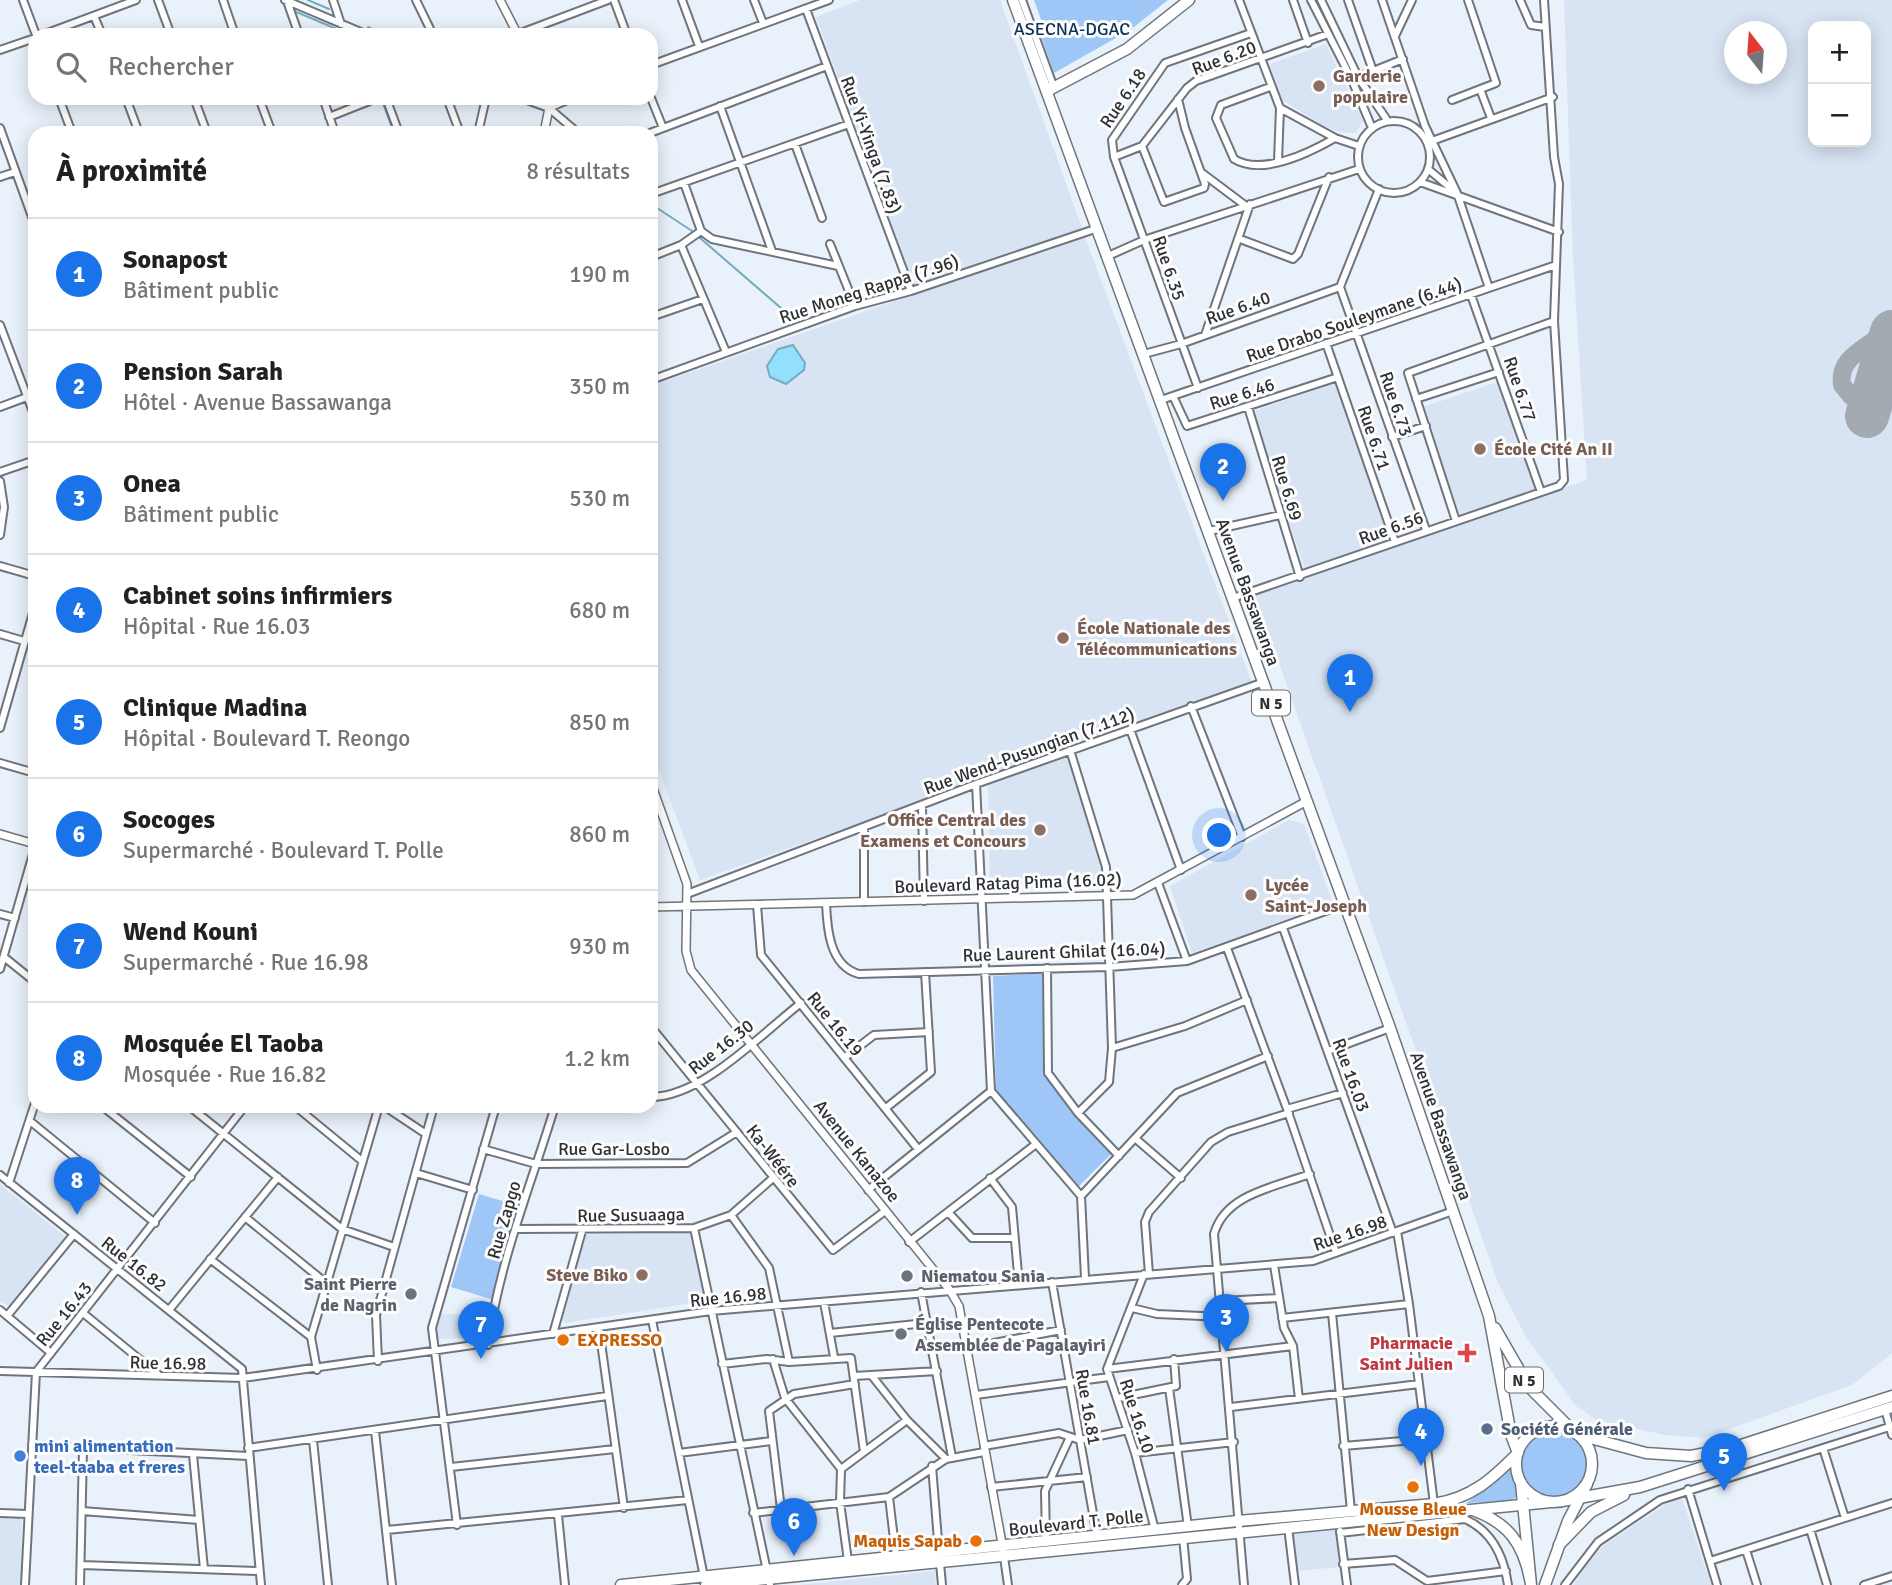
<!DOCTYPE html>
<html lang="fr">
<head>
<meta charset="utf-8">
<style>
  :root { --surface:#fff; --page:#f2f2f2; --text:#202124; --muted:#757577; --line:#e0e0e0; --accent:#1a73e8 }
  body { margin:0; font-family:Signika,sans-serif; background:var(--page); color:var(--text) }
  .controls { position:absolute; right:21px; top:21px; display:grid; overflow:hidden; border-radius:14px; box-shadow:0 4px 18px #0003 }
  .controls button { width:63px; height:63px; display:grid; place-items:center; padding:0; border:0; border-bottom:2px solid var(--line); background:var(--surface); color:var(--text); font:35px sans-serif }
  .compass { position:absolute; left:1724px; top:21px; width:63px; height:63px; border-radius:50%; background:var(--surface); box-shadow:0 4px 18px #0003; rotate:343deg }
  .you { position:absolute; left:1220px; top:836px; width:24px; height:24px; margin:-18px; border:5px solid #fff; border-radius:50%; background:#1a73e8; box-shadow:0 0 0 10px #1a73e833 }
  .badge { display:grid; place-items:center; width:46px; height:46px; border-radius:50%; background:var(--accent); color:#fff; font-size:23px; font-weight:700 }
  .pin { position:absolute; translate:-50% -58px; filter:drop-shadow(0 2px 4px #0008) }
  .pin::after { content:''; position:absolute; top:37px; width:24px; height:21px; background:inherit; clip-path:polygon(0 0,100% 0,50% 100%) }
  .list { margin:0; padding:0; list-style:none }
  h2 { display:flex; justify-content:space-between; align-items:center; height:91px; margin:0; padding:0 28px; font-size:30px }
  h2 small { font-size:23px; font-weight:400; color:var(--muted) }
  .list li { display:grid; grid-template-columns:46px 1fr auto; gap:21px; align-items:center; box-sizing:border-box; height:112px; padding:0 28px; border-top:2px solid var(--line) }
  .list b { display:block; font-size:26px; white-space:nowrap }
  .list p { margin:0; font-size:23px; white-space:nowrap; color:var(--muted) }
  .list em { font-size:23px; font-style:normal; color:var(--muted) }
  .icon { flex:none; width:38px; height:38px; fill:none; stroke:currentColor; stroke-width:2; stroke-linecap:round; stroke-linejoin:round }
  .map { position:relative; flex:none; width:1892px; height:1585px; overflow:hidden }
  .search { position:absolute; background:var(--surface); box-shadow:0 4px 18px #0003; left:28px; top:28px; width:630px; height:77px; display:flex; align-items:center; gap:18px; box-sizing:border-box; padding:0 24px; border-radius:21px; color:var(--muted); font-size:26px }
  .panel { position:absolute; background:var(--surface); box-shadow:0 4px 18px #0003; left:28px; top:126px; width:630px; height:987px; border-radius:21px }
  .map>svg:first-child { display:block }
</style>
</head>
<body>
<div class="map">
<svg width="1892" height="1585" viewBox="0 0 1892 1585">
  <rect width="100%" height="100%" fill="#e9f1fb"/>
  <!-- built -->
  <path fill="#d8e4f4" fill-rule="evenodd" d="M860,0h140l82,228 -166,62 -100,-273z
    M1564,0h328v1353l-40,32 -148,53 -39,-3 -69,-15 -20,-14 -51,-71 -27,-52 -243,-688 332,-115 -14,-222zM1813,26h53v116h-53zM1734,32h42v42h-42z
    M1326,44l37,77 -8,12 -15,-1 -16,-6 -42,-26 -12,-36z
    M1084,235l168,448 -552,197 -49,-131v-363z
    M1500,381l37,110 -77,26 -37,-110z
    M1335,383l54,157 -84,29 -54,-157z
    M1068,756l37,120 -13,9 -102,1 -2,-101z
    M1289,820l15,4 29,79 -141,50 -22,-67z
    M0,1184l67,54 -57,68 -10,-4z
    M690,1232l16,69 -141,22 -4,-4 24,-84z
    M438,1314h45l4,23 -51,2z
    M1682,1498l29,87h-137l10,-18 19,-21 63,-42z
    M0,1516h22l-1,69h-21z
    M1336,1528l3,39 -42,4 -4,-38z
    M935,1571l1,14h-137z"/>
  <!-- green -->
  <path fill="#9ec6f6" d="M1034,0h134l-38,30 -76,43 -15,-43 5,-2z
    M1048,973l1,100 66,77 -36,36 -83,-93 -3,-117z
    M479,1194l43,13 -28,93 -43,-13z
    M1520 1464a34 34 0 1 1 68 0a34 34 0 1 1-68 0Z
    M1512,1463l5,34 -8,4 -43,2 22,-15z"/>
  <!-- water -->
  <path fill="#92e0fb" stroke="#74abbf" stroke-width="2" d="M793,345l12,18 -1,7 -18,14 -16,-7 -3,-11 11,-17z"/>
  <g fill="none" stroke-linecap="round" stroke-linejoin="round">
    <!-- stream -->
    <path stroke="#74abbf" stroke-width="2" d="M308,0l21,9
      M294,11l57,24
      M368,27l18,8
      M381,98l13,35
      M654,206l38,25
      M700,238l96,83"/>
    <!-- taxiway -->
    <path stroke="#a4aab2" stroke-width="18" d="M1886,354c6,18 5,35 -14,45l-21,-3 -9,-11c-5,-33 35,-38 50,-62"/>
    <!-- runway -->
    <path stroke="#a4aab2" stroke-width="44" d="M1867,416l25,-84"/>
    <defs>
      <path id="minor" d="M23,0l13,35
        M158,0l13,35
        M223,0l12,35
        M285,0l83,35
        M333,0l8,24
        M416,0l17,35
        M614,0l13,35
        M682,0l17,46
        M754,0l9,23
        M1022,0l32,88
        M1239,0l41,108 55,30 24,8
        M1293,0l15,43
        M1311,0l41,80 20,48
        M1321,0l37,77 29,43
        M1348,0l25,71
        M1382,0l43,126 32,67 32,95
        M1520,0l11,25 14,2
        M287,1l12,34
        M806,9l105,282
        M94,16l8,19
        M518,34l90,-34
        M42,35l94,-35
        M1395,36l17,-36
        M0,50l35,-12
        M651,65l178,-65
        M1356,78l47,-19
        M1270,87l-49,18 -5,13 18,41c28,17 75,-6 101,-21
        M1480,89l11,29
        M59,98l13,35
        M126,98l13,35
        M194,98l13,35
        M259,98l13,35
        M323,98l12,35
        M386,98l13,35
        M447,98l13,35
        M521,98l28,10 29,25
        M651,98l12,30
        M1452,100l44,-17 -28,-83
        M720,106l52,145
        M549,108l23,-10
        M329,117l48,-19
        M1358 157a36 36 0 1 1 72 0a36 36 0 1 1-72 0Z
        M0,128l35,97
        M478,133l8,-35
        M650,133l177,-67
        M1432,141l121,-44
        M795,144l27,74
        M1142,146l22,56 40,-14 1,-4 -20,-56 -7,-29
        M1114,157l28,-11 45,-58 9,-7 132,-47
        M1278,161l2,-53
        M1428,169l25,21
        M1202,173l44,33
        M0,177l15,-5
        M1420,182l139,50
        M684,183l17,48 11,8 126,27
        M651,194l198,-70
        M1240,239l53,20 5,-5 31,-77
        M830,244l25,62
        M681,245l45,107
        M1108,256l36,-16 215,-71
        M651,257l30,-12 20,-14
        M1340,287l86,243
        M1340,287l39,-98
        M1471,295l70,197
        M651,317l52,-18
        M0,325l35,92
        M1205,335l45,-131
        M1326,343l69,199
        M1144,354l37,-10 159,-57
        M651,380l204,-74 56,-15 187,-63
        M1198,388l-84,-231 -2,-17 53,-77 86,-30
        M1173,396l14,30 151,-49
        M1416,399l83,-27
        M1161,400l395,-135
        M0,407l35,-13
        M1248,407l52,170
        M1392,437l34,-11
        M0,472l35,-12
        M0,481l4,26 -4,28
        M1456,521l-48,-148 146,-52
        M1209,531l71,-16
        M0,566l35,10
        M1233,598l326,-112 5,-6 -10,-159 5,-137 -5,-27 -10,-157
        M0,634l24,7
        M1191,706l51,131
        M0,728l35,-122
        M1130,729l51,141
        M1070,750l36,117 6,181 -3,34 -31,31
        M0,763l35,10
        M976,784l15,307 90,105 4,82
        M922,806l2,95
        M864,827v75
        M1158,883l29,78
        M687,894l289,-110 288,-102
        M826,903c1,24 3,63 33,71l250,-7 78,-6 158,-57
        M757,905l4,50 157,194
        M0,914l15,4
        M1283,928l110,305
        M1227,948l60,161 49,144
        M4,957l31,25
        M1047,968l1,105 30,40 41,43
        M0,969l35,-122
        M651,1027l182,223 52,-39
        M1112,1048l73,-22 62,-26
        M1328,1051l62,-23
        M844,1058l30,-23 55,-3
        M651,1097c51,0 110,-63 150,-94
        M102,1106l89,71
        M189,1106l153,123 52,18
        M295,1106l67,55
        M384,1106l42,28
        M886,1108l45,-36 -6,-100
        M1287,1109l56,-16
        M30,1121l125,102
        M1136,1139l45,39
        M483,1149l53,15 151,-1 50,-31
        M416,1173l57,17
        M0,1175l242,194 19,216
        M990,1178l22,29 7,78
        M9,1183l26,-80
        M868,1190l123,-99
        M1081,1196l96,-103 91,-37
        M948,1212l24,26h42
        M245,1217l81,66
        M694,1228l76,357
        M516,1229l178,-1 37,-13 42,-37
        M1397,1231l12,73 25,200
        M909,1242l127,-98
        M210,1259l101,78
        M1274,1265l10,63 9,18 6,53
        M1144,1274l-37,95 28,84 20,77
        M1149,1274l-4,-52 4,-10 62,-70 17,-10 61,-19
        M1052,1282l45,254
        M921,1292l31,165
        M1222,1301l57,-3
        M824,1302l10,55
        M1132,1308l25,6 67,3
        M0,1310l51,43
        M169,1310l109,-133
        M83,1313l77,63
        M1332,1313l19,198
        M7,1316l67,-82
        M1282,1318l127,-14
        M652,1320l52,257
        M599,1328l25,180
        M830,1333l96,-10
        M553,1334l29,-103
        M488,1345c11,-83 43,-160 67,-239
        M968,1348l93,-18
        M773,1359l12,39 56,71 -1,33 8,59
        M378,1361l-2,-46 58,-209
        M789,1362l62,-4 13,94
        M722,1364l45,-5 22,3 -20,-94 -38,-53
        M1107,1369l186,-23
        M317,1370l-6,-33 68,-231
        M0,1371l243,7 468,-67 602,-50 140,-50
        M854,1376l83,-5
        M872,1376l35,44 39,39
        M1169,1388l19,139
        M976,1395l133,-18
        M1118,1398l58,-12 -2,-27
        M1231,1407l188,-23
        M1885,1409l7,26
        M375,1431l17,154
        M313,1440l15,145
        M32,1445l216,11
        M984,1446l75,-13 21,7 48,-10
        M1343,1446l83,-7
        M248,1448l359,-52
        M1823,1448l22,70
        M679,1453l92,-12
        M1135,1453l99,-11
        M193,1455l11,114
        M932,1466l7,87
        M451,1467l164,-18
        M841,1469l66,-49
        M991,1487l96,-10
        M1688,1489l29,96
        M889,1497l7,59
        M781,1509l-12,-98 25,-17 61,-10
        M82,1511l117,9
        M0,1513l28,1
        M753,1513l136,-16 57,-38 38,-7
        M558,1515l7,70
        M457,1525l-25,-197 64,-222
        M1288,1527l7,58
        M1810,1529l17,56
        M387,1530l301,-30
        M1340,1531l7,54
        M1340,1533l125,-14c27,12 39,38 43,66
        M1046,1541l-1,-50 25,-54
        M1746,1550l11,35
        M1004,1557l4,28
        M1710,1561l182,-58
        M940,1563l2,22
        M1343,1564l52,-4 32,21 79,-10
        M81,1565l178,6
        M25,1585l11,-213 209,-266
        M80,1585l3,-136
        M1182,1585l5,-6 -4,-42
        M1244,1585l-30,-351c11,-40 61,-47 96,-60
        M1565,1585l33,-43 62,-42 232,-74
        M1864,1585l28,-9"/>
      <path id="tertiary" d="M500,0l18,35
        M544,133l5,-25 -4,-10
        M651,783l36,101 -1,67 5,19 258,319 10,17 44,243
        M0,834l35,10
        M651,907l482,-12 174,-94"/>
      <path id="primary" d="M1047,91l80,-42 62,-49
        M1521,1483l10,102
        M1545,1585l23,-64 19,-37"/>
      <path id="trunk" d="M1013,0l377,1028 99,288 22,119 7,18
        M1495,1328l34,59 40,40
        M1516 1464a38 38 0 1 1 76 0a38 38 0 1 1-76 0Z
        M1579,1435l67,18 45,3 41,-8 160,-52
        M1562,1501l78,-14 252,-80
        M1473,1510c35,13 50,33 57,69
        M1559,1545l32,-33 33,-17
        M621,1585l617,-64 196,-17c38,-6 58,-25 84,-51
        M706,1585l845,-83"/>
    </defs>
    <!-- minor casing -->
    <use href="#minor" stroke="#6e757d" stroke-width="10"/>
    <!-- tertiary casing -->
    <use href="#tertiary" stroke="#6e757d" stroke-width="10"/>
    <!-- primary casing -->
    <use href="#primary" stroke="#6e757d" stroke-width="13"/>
    <!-- trunk casing -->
    <use href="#trunk" stroke="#6e757d" stroke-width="13"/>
    <!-- minor -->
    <use href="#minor" stroke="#fff" stroke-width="6"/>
    <!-- tertiary -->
    <use href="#tertiary" stroke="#fff" stroke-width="7"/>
    <!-- primary -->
    <use href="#primary" stroke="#fff" stroke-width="10"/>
    <!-- trunk -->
    <use href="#trunk" stroke="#fff" stroke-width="10"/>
  </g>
  <!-- markers -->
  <g fill="#8d6e63" stroke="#fdfdfd" stroke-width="2.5">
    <circle cx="1319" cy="86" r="7"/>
    <circle cx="1480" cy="449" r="7"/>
    <circle cx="1063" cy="638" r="7"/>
    <circle cx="1040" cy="830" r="7"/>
    <circle cx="1251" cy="895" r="7"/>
    <circle cx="642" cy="1275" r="7"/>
  </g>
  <g fill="#6b7280" stroke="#fdfdfd" stroke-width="2.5">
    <circle cx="907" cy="1276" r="7"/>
    <circle cx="411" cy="1294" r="7"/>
    <circle cx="901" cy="1334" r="7"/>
  </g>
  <g fill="#e8710a" stroke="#fdfdfd" stroke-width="2.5">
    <circle cx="563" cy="1340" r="7"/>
    <circle cx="1413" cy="1487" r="7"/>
    <circle cx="976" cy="1541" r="7"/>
  </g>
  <path fill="#e0444e" stroke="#fdfdfd" stroke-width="2.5" d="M1463.5 1342.5h7v7h7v7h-7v7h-7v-7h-7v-7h7z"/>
  <circle fill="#5c6f8a" stroke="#fdfdfd" stroke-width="2.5" cx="1487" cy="1429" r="7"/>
  <circle fill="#3f7fe0" stroke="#fdfdfd" stroke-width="2.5" cx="20" cy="1456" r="7"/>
  <g text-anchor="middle" stroke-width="6" stroke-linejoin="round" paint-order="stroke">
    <!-- shield labels -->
    <g fill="#fdfdfd" stroke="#6b6e70" stroke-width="2">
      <rect x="1252" y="690.5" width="38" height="25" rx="5"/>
      <rect x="1505" y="1367.5" width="38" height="25" rx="5"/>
    </g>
    <g font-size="16" font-weight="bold" fill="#2d3034">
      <text x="1271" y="709">N 5</text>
      <text x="1524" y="1386">N 5</text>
    </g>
    <!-- park labels -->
    <g font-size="18" fill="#0d335a" stroke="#fdfdfd">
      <text x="1072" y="35">ASECNA-DGAC</text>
    </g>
    <!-- street labels -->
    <g font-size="18" fill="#2d3034" stroke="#fdfdfd">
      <text transform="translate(1224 58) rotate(-21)" y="6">Rue 6.20</text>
      <text transform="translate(1123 98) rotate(-56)" y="6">Rue 6.18</text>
      <text transform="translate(871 145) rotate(70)" y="6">Rue Yi-Yinga (7.83)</text>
      <text transform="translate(1169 268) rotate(71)" y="6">Rue 6.35</text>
      <text transform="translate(869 289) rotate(-18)" y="6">Rue Moneg Rappa (7.96)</text>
      <text transform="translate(1238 308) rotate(-20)" y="6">Rue 6.40</text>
      <text transform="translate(1354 320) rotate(-19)" y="6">Rue Drabo Souleymane (6.44)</text>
      <text transform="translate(1520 389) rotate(71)" y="6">Rue 6.77</text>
      <text transform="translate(1242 394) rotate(-18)" y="6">Rue 6.46</text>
      <text transform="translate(1396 404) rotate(71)" y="6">Rue 6.73</text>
      <text transform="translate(1374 438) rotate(71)" y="6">Rue 6.71</text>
      <text transform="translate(1287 488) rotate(73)" y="6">Rue 6.69</text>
      <text transform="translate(1391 528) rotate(-20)" y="6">Rue 6.56</text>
      <text transform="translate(1248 592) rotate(70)" y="6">Avenue Bassawanga</text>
      <text transform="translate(1029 751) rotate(-20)" y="6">Rue Wend-Pusungian (7.112)</text>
      <text transform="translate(1008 883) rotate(-2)" y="6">Boulevard Ratag Pima (16.02)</text>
      <text transform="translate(1064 952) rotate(-2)" y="6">Rue Laurent Ghilat (16.04)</text>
      <text transform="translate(835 1024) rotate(51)" y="6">Rue 16.19</text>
      <text transform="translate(721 1047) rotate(-38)" y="6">Rue 16.30</text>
      <text transform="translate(1351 1075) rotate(70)" y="6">Rue 16.03</text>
      <text transform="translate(1441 1126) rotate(71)" y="6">Avenue Bassawanga</text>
      <text x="614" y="1155">Rue Gar-Losbo</text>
      <text transform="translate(857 1151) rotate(51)" y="6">Avenue Kanazoe</text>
      <text transform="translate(773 1156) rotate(52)" y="6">Ka-Wéére</text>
      <text transform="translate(631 1215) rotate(-1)" y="6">Rue Susuaaga</text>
      <text transform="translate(504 1220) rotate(-74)" y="6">Rue Zapgo</text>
      <text transform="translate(1350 1233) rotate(-19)" y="6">Rue 16.98</text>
      <text transform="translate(134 1264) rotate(38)" y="6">Rue 16.82</text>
      <text transform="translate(728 1297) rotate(-6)" y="6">Rue 16.98</text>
      <text transform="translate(64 1314) rotate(-51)" y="6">Rue 16.43</text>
      <text transform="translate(168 1363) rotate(1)" y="6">Rue 16.98</text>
      <text transform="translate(1088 1407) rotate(80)" y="6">Rue 16.81</text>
      <text transform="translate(1137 1416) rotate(72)" y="6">Rue 16.10</text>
      <text transform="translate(1076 1523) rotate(-6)" y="6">Boulevard T. Polle</text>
    </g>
    <!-- education labels -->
    <g font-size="18" font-weight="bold" fill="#785e54" stroke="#fdfdfd" text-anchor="start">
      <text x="1333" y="82">Garderie<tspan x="1333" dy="21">populaire</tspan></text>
      <text x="1494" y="455">École Cité An II</text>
      <text x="1077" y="634">École Nationale des<tspan x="1077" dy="21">Télécommunications</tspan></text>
      <text x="1026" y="826" text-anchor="end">Office Central des<tspan x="1026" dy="21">Examens et Concours</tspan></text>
      <text x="1265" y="891">Lycée<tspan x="1265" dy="21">Saint-Joseph</tspan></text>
      <text x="628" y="1281" text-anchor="end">Steve Biko</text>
    </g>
    <!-- worship labels -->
    <g font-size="18" font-weight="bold" fill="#5b616d" stroke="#fdfdfd" text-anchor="start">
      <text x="921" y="1282">Niematou Sania</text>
      <text x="397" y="1290" text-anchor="end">Saint Pierre<tspan x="397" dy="21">de Nagrin</tspan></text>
      <text x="915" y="1330">Église Pentecote<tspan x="915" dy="21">Assemblée de Pagalayiri</tspan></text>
    </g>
    <!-- food labels -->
    <g font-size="18" font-weight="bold" fill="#c56008" stroke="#fdfdfd" text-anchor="start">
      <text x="577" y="1346">EXPRESSO</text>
      <text x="1413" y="1515" text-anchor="middle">Mousse Bleue<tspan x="1413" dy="21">New Design</tspan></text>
      <text x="962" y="1547" text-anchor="end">Maquis Sapab</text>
    </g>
    <!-- health labels -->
    <g font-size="18" font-weight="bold" fill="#be3a42" stroke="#fdfdfd" text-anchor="end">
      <text x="1453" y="1349">Pharmacie<tspan x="1453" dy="21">Saint Julien</tspan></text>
    </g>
    <!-- service labels -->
    <g font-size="18" font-weight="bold" fill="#4e5e75" stroke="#fdfdfd" text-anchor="start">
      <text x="1501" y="1435">Société Générale</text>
    </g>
    <!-- shop labels -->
    <g font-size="18" font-weight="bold" fill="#366cbe" stroke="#fdfdfd" text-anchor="start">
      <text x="34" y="1452">mini alimentation<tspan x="34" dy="21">teel-taaba et freres</tspan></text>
    </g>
  </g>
</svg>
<div class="controls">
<button>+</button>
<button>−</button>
</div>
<svg class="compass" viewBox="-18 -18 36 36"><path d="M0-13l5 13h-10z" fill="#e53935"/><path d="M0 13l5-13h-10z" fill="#757577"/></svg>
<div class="you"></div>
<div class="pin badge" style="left:1350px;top:712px">1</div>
<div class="pin badge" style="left:1223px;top:501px">2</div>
<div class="pin badge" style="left:1226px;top:1352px">3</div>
<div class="pin badge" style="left:1421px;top:1466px">4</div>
<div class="pin badge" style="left:1724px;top:1491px">5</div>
<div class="pin badge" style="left:794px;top:1556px">6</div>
<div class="pin badge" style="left:481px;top:1359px">7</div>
<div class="pin badge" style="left:77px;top:1215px">8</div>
<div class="search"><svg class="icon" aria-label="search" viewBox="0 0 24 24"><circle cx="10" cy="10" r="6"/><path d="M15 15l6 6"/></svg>Rechercher</div>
<section class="panel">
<h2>À proximité<small>8 résultats</small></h2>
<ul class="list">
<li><span class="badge">1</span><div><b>Sonapost</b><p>Bâtiment public</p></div><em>190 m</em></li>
<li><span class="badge">2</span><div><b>Pension Sarah</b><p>Hôtel · Avenue Bassawanga</p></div><em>350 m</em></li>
<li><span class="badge">3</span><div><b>Onea</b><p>Bâtiment public</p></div><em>530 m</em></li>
<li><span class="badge">4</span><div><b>Cabinet soins infirmiers</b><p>Hôpital · Rue 16.03</p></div><em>680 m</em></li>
<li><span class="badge">5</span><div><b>Clinique Madina</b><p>Hôpital · Boulevard T. Reongo</p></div><em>850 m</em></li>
<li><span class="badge">6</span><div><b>Socoges</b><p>Supermarché · Boulevard T. Polle</p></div><em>860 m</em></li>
<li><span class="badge">7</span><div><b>Wend Kouni</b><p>Supermarché · Rue 16.98</p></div><em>930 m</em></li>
<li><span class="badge">8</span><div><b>Mosquée El Taoba</b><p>Mosquée · Rue 16.82</p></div><em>1.2 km</em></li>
</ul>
</section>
</div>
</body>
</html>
